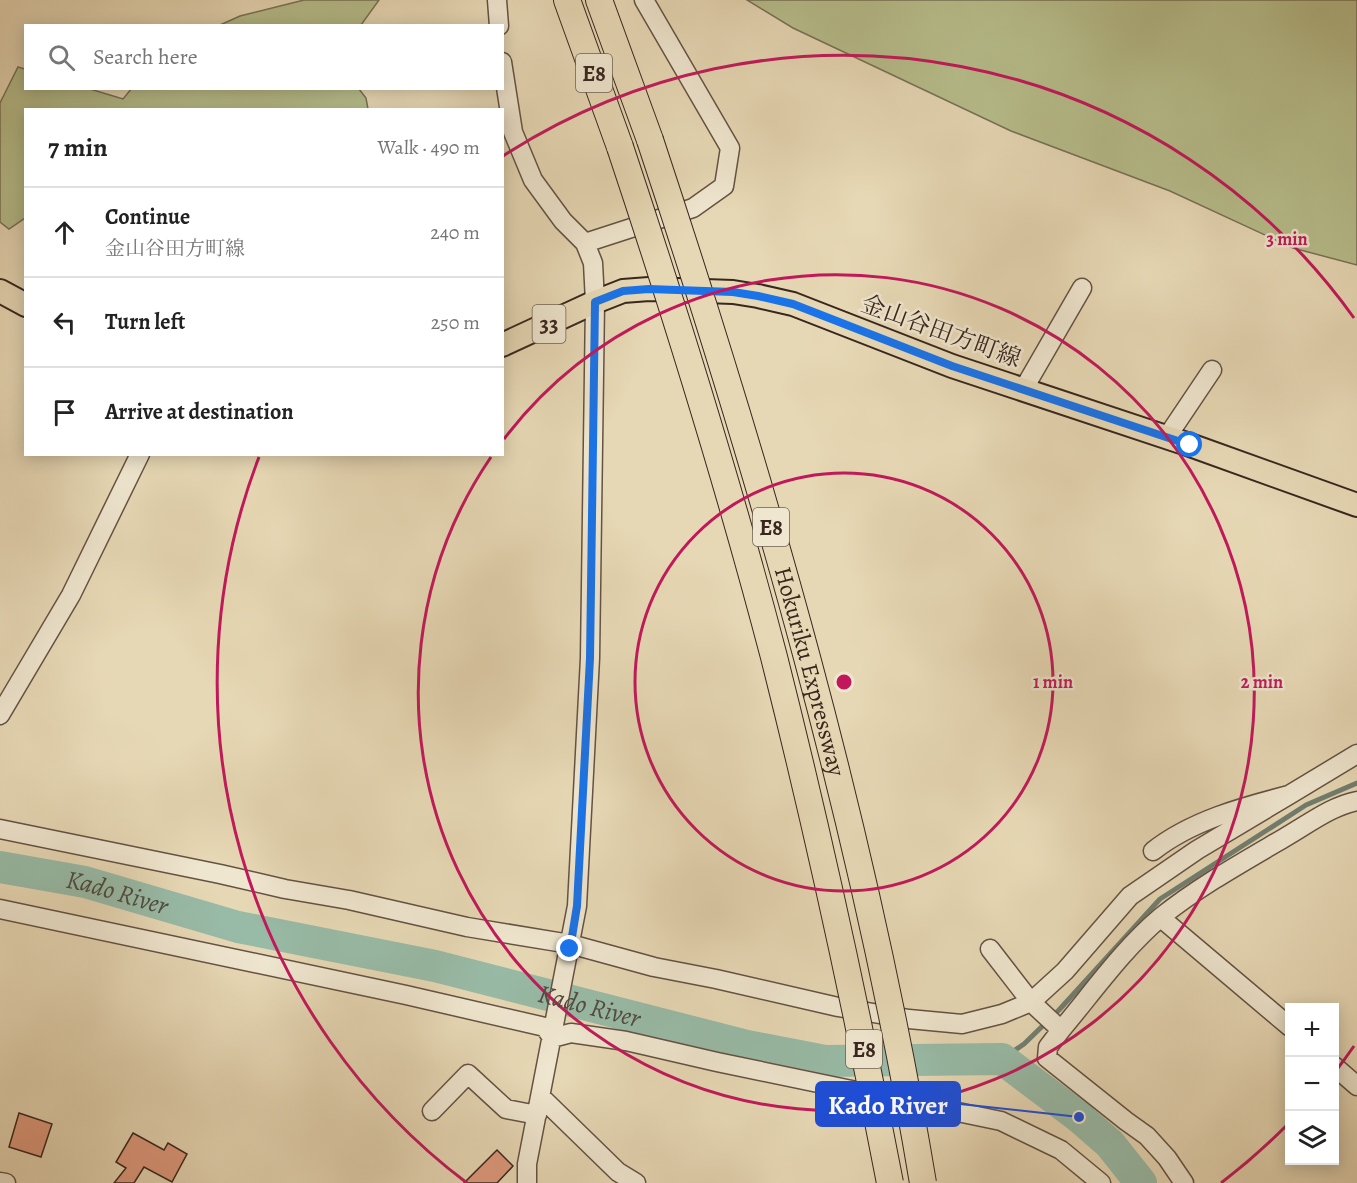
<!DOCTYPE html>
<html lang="en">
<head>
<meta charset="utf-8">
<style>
  :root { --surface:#fff; --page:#f2f2f2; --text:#222; --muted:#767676; --line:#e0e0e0 }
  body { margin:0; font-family:Alegreya,"Noto Serif JP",serif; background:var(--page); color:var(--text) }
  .controls { position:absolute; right:18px; bottom:18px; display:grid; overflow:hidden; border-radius:0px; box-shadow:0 3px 15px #0003 }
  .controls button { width:54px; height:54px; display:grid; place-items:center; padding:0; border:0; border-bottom:2px solid var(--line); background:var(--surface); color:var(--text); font:30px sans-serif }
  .stop { position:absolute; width:18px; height:18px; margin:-14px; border:4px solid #1a73e8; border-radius:50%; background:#fff }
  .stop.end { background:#1a73e8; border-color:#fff; box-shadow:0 2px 6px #0008 }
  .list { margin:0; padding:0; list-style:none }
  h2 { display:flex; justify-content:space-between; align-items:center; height:78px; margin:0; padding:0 24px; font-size:26px }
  h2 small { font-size:20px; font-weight:400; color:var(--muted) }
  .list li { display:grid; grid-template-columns:39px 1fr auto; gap:18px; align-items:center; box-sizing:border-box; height:90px; padding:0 24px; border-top:2px solid var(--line) }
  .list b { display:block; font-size:22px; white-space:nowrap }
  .list p { margin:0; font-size:20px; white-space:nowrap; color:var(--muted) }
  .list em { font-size:20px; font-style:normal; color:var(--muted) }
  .icon { flex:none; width:33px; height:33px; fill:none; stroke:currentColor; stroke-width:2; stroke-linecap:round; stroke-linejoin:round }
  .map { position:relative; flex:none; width:1357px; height:1183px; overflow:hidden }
  .search { position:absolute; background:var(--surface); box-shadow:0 3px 15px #0003; left:24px; top:24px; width:480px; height:66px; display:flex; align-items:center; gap:15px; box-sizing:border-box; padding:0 21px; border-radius:0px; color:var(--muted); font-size:22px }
  .panel { position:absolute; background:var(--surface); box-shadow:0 3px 15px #0003; left:24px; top:108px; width:480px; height:348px; border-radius:0px }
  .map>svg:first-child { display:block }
</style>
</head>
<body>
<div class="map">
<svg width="1357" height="1183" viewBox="0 0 1357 1183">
  <rect width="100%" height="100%" fill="#e7d8b5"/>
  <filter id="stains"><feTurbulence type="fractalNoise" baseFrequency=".00333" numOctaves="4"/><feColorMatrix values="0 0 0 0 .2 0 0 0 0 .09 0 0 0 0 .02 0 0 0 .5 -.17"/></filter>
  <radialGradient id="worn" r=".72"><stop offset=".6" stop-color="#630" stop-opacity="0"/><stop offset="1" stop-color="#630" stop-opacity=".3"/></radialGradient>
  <!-- green -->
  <path fill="#b7be8c" stroke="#787256" stroke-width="1.5" d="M304,0h75l-18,25h-141l20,-9z
    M747,0h610v265l-64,-17 -123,-57 -159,-60 -218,-103z
    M18,67l7,2 1,19 64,1 33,10 9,-11 227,1 7,9 2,11 -342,1 -1,108 -16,11 -9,-7v-119z"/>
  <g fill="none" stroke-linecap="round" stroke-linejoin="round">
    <!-- stream -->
    <path stroke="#727f71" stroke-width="5" d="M1002,1059l22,-15 35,-34 101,-111 146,-94 51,-22"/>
    <!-- river -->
    <path stroke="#98bba7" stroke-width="32" id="s1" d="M0,867l85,15 153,45 197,39 312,80 78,15 177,-2 77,58 31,27 31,39"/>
  </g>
  <!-- building -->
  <path fill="#df9a7e" stroke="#38261f" stroke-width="1.5" d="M19,1113l33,11 -11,33 -32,-10z
    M133,1133l31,17 4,-7 19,11 -15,28 -28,-15 -10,16h-20l12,-15 -10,-6z
    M497,1150l16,16 -16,17h-33z"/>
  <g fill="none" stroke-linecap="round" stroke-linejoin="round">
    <defs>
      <path id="minor" d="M497,0l2,26
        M502,62l11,70 20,48 30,41 22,22 8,20 2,39 -5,356 -13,248 -50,258v19
        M585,243l108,-35 31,-22 6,-38 -86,-148
        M1023,390l59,-102
        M1167,437l45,-67
        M0,715l71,-120 69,-141
        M1289,795l68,-41
        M0,829l220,45 65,15 64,11 118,27 103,17 84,23 62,12 122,28 71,12 53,5 40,-10 29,-12 -41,-53
        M1153,851c38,-30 89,-44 136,-56l-92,55 -67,46 -65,75 -34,31 30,28 -13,17 -1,11 79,63 21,15 20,22 17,25
        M0,909l406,86 139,32 7,11 19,-5 55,8 91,21 284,59 60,29 40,33
        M1161,918l129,109
        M1061,1030c32,-38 62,-81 100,-113 37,-30 82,-55 123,-79 23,-13 47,-32 73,-37
        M1334,1066l23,20
        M541,1097l77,75 18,11
        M432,1111l36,-37 38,35 31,6
        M0,1182l6,1"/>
      <path id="major" d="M0,291l26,14
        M502,345l93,-43 28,-11 26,-2 84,3 25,4 35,8 159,62 238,79 167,60"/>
      <path id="highway" d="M567,0l53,147
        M599,0l51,140"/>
    </defs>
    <!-- minor casing -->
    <use href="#minor" stroke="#645244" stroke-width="21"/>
    <!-- major casing -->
    <use href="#major" stroke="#38261f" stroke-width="26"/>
    <!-- highway casing -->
    <use href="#highway" stroke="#38261f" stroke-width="28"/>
    <!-- minor -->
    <use href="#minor" stroke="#efe6cf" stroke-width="18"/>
    <!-- major -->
    <use href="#major" stroke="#e7d8b5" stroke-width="22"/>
    <!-- highway -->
    <use href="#highway" stroke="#e7d8b5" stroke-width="26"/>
    <defs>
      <g id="highway-bridge">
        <path id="s2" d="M650,140c113,341 214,689 273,1043"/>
        <path d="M620,147c56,168 109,338 154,510 44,174 82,349 116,526"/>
      </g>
    </defs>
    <!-- highway-bridge casing -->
    <use href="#highway-bridge" stroke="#38261f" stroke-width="28" stroke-linecap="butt"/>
    <!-- highway-bridge -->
    <use href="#highway-bridge" stroke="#e7d8b5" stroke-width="26"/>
  </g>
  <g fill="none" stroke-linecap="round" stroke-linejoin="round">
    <!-- route -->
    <path stroke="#1a73e8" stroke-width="8" d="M570,949l7,-43 13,-248 5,-356 28,-11 26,-2 84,3 25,4 35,8 159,62 238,79"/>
  </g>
  <!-- distance rings -->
  <g fill="none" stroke="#c2185b" stroke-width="3">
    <circle cx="844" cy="682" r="209"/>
    <path d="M504 439A418 418 0 1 1 491 457"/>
    <path d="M1354 1046A627 627 0 0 1 1335 1072M1287 1125A627 627 0 0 1 1221 1183M467 1183A627 627 0 0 1 259 457M503 156A627 627 0 0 1 1354 318"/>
  </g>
  <g text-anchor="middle" stroke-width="5" stroke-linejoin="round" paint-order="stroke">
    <!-- shield labels -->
    <g fill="#efe6cf" stroke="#6f6054" stroke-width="1.5">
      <rect x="576" y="54" width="36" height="38" rx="4.5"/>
      <rect x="532.5" y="305" width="33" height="38" rx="4.5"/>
      <rect x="753" y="508" width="36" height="38" rx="4.5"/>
      <rect x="846" y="1030" width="36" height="38" rx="4.5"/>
    </g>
    <g font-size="22" font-weight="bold" fill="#38261f">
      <text x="594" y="81">E8</text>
      <text x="549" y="332">33</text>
      <text x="771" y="535">E8</text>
      <text x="864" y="1057">E8</text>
    </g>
    <!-- street labels -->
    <g font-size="24" fill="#38261f" stroke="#efe6cf">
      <text transform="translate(941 331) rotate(20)" y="8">金山谷田方町線</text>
      <text dy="8" stroke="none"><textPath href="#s2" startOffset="555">Hokuriku Expressway</textPath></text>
    </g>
    <!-- water labels -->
    <g font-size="26" font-style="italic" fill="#504b41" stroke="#efe6cf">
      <text dy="9" stroke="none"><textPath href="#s1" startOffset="120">Kado River</textPath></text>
      <text dy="9" stroke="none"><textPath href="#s1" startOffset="606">Kado River</textPath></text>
    </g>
  </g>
  <circle cx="844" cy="682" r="9" fill="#c2185b" stroke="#efe6cf" stroke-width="3"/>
  <g font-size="18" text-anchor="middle" font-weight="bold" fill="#c2185b" stroke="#efe6cf" stroke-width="5" stroke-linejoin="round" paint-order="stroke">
    <text x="1287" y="245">3 min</text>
    <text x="1053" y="688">1 min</text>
    <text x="1262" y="688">2 min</text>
  </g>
  <!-- callouts -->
  <path fill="none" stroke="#1d4ed8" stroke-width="2" d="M1079 1117L960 1104"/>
  <circle fill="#1d4ed8" stroke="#efe6cf" stroke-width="2" cx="1079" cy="1117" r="6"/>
  <rect fill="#1d4ed8" stroke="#1d4ed8" stroke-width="2" x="816" y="1082" width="144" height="44" rx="6"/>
  <g font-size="26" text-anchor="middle" font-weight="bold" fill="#fff">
    <text x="888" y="1114">Kado River</text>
  </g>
  <rect width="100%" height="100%" filter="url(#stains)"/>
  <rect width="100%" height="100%" fill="url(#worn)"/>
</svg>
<div class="controls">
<button>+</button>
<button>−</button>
<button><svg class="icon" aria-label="layers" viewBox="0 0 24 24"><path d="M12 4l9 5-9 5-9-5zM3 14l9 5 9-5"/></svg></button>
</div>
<div class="stop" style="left:1190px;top:445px"></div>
<div class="stop end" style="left:570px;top:949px"></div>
<div class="search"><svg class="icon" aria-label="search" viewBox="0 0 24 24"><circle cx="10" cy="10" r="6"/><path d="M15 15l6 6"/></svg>Search here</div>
<section class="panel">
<h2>7 min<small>Walk · 490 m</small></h2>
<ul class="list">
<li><svg class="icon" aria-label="ahead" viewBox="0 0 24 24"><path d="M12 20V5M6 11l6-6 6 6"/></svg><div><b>Continue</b><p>金山谷田方町線</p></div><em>240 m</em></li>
<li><svg class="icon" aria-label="left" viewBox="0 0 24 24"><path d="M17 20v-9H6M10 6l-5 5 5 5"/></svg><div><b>Turn left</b></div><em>250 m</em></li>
<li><svg class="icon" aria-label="arrive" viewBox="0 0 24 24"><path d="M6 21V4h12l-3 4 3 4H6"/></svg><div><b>Arrive at destination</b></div></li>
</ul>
</section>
</div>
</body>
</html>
